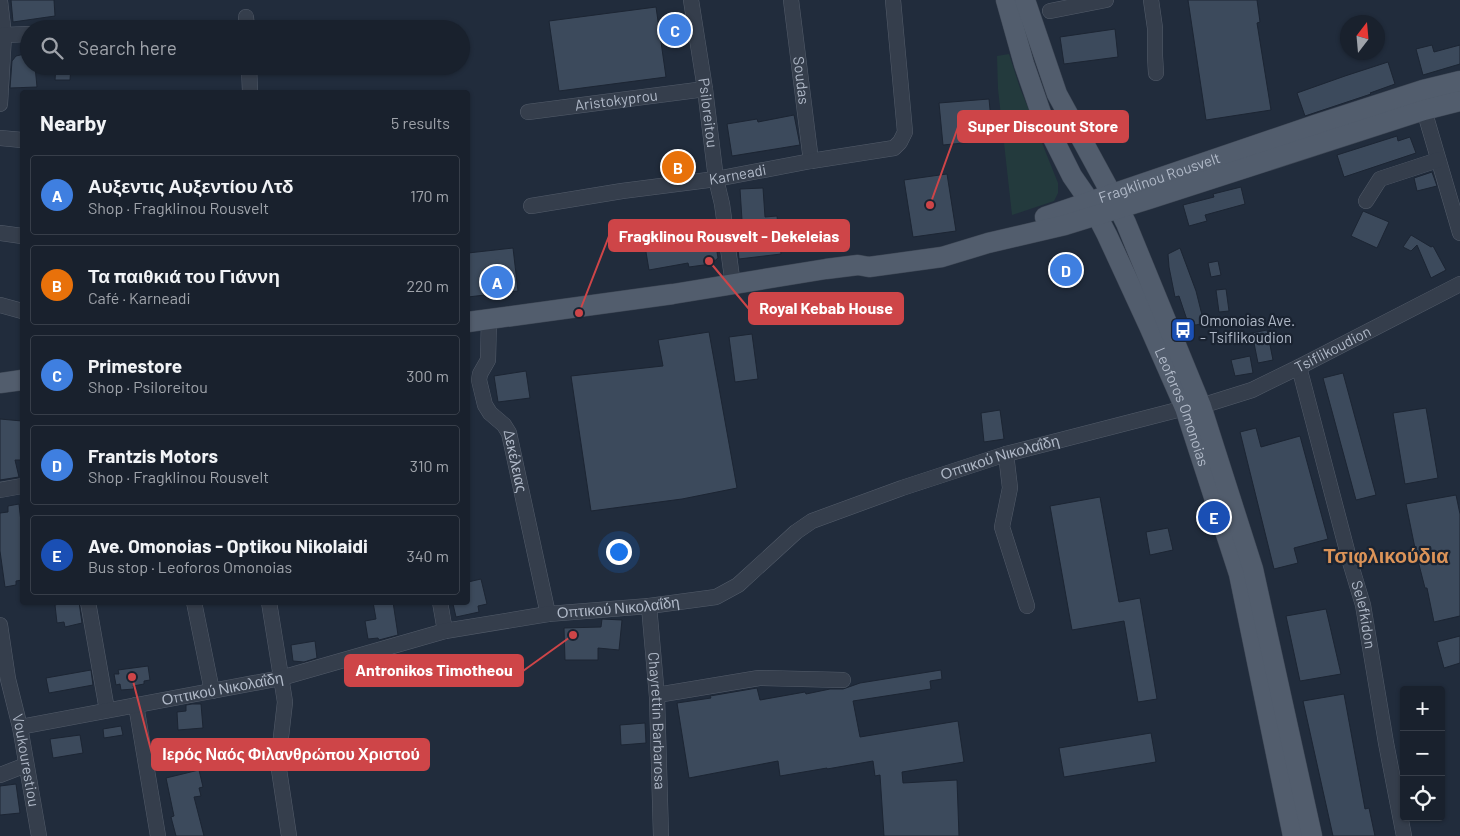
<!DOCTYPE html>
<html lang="en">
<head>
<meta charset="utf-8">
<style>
  :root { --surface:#19212d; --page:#222935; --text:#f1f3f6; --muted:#9fa3aa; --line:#373e49; --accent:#1a73e8 }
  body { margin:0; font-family:Barlow,sans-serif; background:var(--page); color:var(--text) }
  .controls { position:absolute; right:15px; bottom:15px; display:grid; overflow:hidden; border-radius:5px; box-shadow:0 1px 4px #0004 }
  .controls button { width:45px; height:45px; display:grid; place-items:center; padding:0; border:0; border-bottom:1px solid var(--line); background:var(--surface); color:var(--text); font:25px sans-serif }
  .compass { position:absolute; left:1340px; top:15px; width:45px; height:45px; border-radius:50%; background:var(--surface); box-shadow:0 1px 4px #0004; rotate:16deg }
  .you { position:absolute; left:618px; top:551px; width:18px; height:18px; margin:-12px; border:4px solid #fff; border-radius:50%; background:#1a73e8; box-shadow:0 0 0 8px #1a73e833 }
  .badge { display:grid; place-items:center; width:32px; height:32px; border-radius:50%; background:var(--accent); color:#fff; font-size:16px; font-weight:700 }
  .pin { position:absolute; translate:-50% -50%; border:2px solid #fff; box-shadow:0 1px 5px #0006 }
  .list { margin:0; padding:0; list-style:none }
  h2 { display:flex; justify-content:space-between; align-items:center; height:65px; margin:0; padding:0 20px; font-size:21px }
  h2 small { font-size:16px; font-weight:400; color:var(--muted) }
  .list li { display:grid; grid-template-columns:32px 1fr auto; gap:15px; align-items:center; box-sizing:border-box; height:80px; margin:0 10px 10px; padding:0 10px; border:1px solid var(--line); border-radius:5px }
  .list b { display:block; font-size:19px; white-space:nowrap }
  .list p { margin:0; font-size:16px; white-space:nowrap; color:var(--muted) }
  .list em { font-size:16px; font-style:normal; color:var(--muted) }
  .icon { flex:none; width:28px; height:28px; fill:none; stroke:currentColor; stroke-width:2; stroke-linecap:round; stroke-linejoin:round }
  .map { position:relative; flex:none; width:1460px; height:836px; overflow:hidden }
  .search { position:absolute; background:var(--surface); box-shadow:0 1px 4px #0004; left:20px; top:20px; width:450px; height:55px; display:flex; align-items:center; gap:12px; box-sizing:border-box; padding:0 18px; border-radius:28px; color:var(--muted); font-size:19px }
  .panel { position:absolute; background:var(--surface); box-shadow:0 1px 4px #0004; left:20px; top:90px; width:450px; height:515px; border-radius:5px }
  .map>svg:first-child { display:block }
</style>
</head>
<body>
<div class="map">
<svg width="1460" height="836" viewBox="0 0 1460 836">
  <rect width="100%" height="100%" fill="#212c3c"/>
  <!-- green -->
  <path fill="#233a3d" d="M1009,54l11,34 38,95v10l-4,8 -42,14 -14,-126 -1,-33z"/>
  <!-- building -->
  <path fill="#3c4a5c" stroke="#1c2533" d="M11,0h43l1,16 -42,6z
    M1188,0h69l3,22 -3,1 14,87 -65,10z
    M656,7l10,70 -107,14 -10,-70z
    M1115,29l3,28 -54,7 -4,-27z
    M1432,45l2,7 26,-7v19l-37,11 -7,-26z
    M29,53v13h6l2,21 -27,1 2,-27 4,-5z
    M1388,62l7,22 -25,9 1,1 -66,22 -8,-23 48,-17z
    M56,66h15l-1,14h-15z
    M989,99l4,41 -50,5 -4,-42z
    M794,115l6,30 -68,11 -5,-32 30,-5 1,3z
    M1397,136l1,5 12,-4 6,16 -72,24 -7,-22z
    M1432,172l5,14 -20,5 -3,-13z
    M947,174l9,57 -43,6 -9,-57z
    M1241,187l4,17 -40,11 2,6 -18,5 -6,-21 31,-8 -1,-3z
    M763,188l2,29 12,-1 4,38 -42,5 -4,-38 7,-1 -2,-31z
    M1363,211l26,11 -12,26 -26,-12z
    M714,233l4,25 -7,6 -22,3 -1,-4 -39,7 -5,-30 24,-4 1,3z
    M1411,235l20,12 2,-1 13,24 -15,8 -14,-33 -6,6 -8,-4z
    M513,248l5,43 -50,6v-44z
    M1180,248l16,43 8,32 -8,2 -8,-2 -9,-27 -4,1 -6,-30 -1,-13z
    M1218,261l3,14 -10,2 -3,-14z
    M1226,289l3,22 -10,1 -3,-22z
    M1267,330l6,30 -15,3 -6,-30z
    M709,332l28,156 -55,11 -91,12 -20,-135 92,-10 -5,-26z
    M752,334l6,45 -23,3 -6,-45z
    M1250,356l3,17 -18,3 -4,-16z
    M526,371l4,27 -32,4 -4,-26z
    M1343,373l33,122 -20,5 -33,-122z
    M1426,408l12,70 -33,6 -12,-71z
    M1000,410l4,29 -20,3 -3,-29z
    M0,419l22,2v39h-7l4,17 -19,3z
    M1256,428l5,19 39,-11 28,103 -34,9 4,15 -24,6 -34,-137z
    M1456,495l4,19v102l-26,6 -7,-34h-2l-9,-35 -10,-49z
    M1100,497l19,105 21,-4 17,101 -19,3 -14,-81 -52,9 -22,-124z
    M19,504l3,27v49l-6,1v4l-11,2 -5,-36v-38l8,-1v-6z
    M1168,528l5,22 -23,5 -4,-23z
    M481,579l6,25 -9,2 1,6 -23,5 -3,-13 15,-2v-20z
    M67,602h12l3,21 -17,4 -1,-5 -7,1 -2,-18z
    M373,602h20l5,33 -19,5 -1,-2 -10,1 -3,-18 11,-2z
    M1326,609l15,65 -41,7 -14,-65z
    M602,619l20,1 -3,30 -21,-2v12h-33l-1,-32 37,-1z
    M1460,636v27l-16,5 -7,-26z
    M315,641l2,17 -13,4 -11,-1 -2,-16z
    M148,666l2,14 -6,1v3l-11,2 1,3 -13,1 -1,-6 -4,1 -2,-11h5l-1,-4z
    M91,670l2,15 -44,8 -3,-15z
    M941,670l1,9 -12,2 1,8 -78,12 7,36 98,-16 6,41 -62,10 1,11 54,-3 2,56h-75l-4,-61 -5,1 -2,-15 -46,8v-1l-47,8 -2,-15 -89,17 -12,-75 34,-5 -1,-2 47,-8 3,12 45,-8 1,2 24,-5h13l17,-6z
    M1344,694l21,115 4,-1 6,28h-42l-30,-135z
    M192,704h9l2,24 -25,2 -1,-18 9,-1v-6z
    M645,723l1,20 -25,2 -1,-20z
    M121,726l2,9 -19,3 -1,-9z
    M1151,733l5,29 -92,15 -5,-29z
    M80,735l3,18 -30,5 -3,-19z
    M199,770l4,17 -4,1 2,8 -7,1 10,39h-28l-5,-19 3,-1 -8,-38z
    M16,784l4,29 -20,2v-29z"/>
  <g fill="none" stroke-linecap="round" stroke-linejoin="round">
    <defs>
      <g id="minor">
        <path id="s1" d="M691,0l14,89 11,90 6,25 11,81"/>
        <path id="s2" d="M791,0l20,161"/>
        <path d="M1151,0l4,28v28l1,17"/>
        <path d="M0,1l4,34"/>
        <path d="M1050,11l56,-11"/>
        <path d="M246,17l1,12"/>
        <path d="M249,66l1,26"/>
        <path d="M0,104l4,-69 25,-1"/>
        <path d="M1424,110l36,123"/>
        <path id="s3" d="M528,112l177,-23"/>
        <path d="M0,138l22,2"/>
        <path d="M1366,201l14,-22 58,-19"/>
        <path id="s4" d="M531,206l91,-15 94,-12 95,-18 83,-13 6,-6 5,-10 -12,-132"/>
        <path d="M0,233l22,3"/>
        <path d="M0,305l22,6"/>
        <path id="s5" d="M489,319l-1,41 -8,14 -1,6 6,25 5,8 14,12 5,8 39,181"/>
        <path id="s6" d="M1299,367l51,195 13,43 23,138 18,93"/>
        <path id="s7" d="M1201,406l51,-16 47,-23 161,-83"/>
        <path d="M1006,454l4,34 -8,39 25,79"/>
        <path d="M0,490l22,-4"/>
        <path d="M88,602l19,108"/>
        <path d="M194,602l18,89"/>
        <path d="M269,602l16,100 -7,61 11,73"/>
        <path d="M440,602l5,29"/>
        <path id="s8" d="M649,606l8,91 4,139"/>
        <path id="s9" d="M0,625l8,54 12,48 19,109"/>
        <path d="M657,695l102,-17 84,2"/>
        <path d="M136,705l22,131"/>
        <path id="s10" d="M20,727l261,-49 164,-47 103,-17 101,-8 67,-9 22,-12 58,-53 16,-11 90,-33 104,-34 179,-46"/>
        <path d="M0,775l26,-10"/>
      </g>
      <g id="major">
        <path id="s11" d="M1006,0l18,64 18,52 30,60 18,26 17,33 42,91 36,82 54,166 54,262"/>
        <path d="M1025,0l32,94 55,101 14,28 75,183 52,163 59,267"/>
        <path id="s12" d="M1045,217l270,-92 108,-35 37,-9"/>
        <path d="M468,322l205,-28 153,-25 32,-4 11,2 73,-10 46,-14 77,-18 84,-26 275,-89 36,-9"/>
        <path d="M0,383l22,-3"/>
      </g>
    </defs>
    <!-- minor casing -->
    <use href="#minor" stroke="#535c6a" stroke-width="16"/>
    <!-- major casing -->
    <use href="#major" stroke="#3e4755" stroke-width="21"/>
    <!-- minor -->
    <use href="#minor" stroke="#353e4c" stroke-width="15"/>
    <!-- major -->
    <use href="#major" stroke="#525d6d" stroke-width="20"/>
  </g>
  <!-- icons -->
  <defs>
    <symbol id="bus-square" viewBox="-11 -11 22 22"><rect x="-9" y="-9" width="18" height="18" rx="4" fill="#1a4fb4" stroke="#1a2331"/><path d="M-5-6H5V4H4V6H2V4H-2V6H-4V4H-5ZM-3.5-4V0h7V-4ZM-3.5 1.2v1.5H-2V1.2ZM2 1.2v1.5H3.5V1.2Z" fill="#fff"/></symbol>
  </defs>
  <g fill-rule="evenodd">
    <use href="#bus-square" x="1169" y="316" width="28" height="28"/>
  </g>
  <g text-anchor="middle" stroke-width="4.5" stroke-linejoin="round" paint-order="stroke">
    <!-- street labels -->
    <g font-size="15" fill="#b0b9c8" stroke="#1a2331">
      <text dy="5" stroke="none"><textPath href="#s2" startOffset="81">Soudas</textPath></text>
      <text dy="5" stroke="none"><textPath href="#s3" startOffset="89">Aristokyprou</textPath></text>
      <text dy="5" stroke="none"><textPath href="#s1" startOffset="114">Psiloreitou</textPath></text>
      <text dy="5" stroke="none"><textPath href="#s4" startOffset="209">Karneadi</textPath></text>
      <text dy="5" stroke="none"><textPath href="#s12" startOffset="121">Fragklinou Rousvelt</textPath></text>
      <text dy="5" stroke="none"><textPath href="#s7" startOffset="144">Tsiflikoudion</textPath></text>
      <text dy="5" stroke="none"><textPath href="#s11" startOffset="445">Leoforos Omonoias</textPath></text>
      <text dy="5" stroke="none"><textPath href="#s10" startOffset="1031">Οπτικού Νικολαΐδη</textPath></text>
      <text dy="5" stroke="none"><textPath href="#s5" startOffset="155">Δεκέλειας</textPath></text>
      <text dy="5" stroke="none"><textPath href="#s10" startOffset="611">Οπτικού Νικολαΐδη</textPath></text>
      <text dy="5" stroke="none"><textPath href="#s6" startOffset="256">Selefkidon</textPath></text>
      <text dy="5" stroke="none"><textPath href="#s10" startOffset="206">Οπτικού Νικολαΐδη</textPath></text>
      <text dy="5" stroke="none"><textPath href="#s8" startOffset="115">Chayrettin Barbarosa</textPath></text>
      <text dy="5" stroke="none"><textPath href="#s9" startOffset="138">Voukourestiou</textPath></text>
    </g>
    <!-- poi labels -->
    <g font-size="15" fill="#b0b9c8" stroke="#1a2331" text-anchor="start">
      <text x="1200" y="326">Omonoias Ave.<tspan x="1200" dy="17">- Tsiflikoudion</tspan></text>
    </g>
    <!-- district labels -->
    <g font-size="20" font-weight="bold" fill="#db9358" stroke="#1a2331">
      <text x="1386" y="563">Τσιφλικούδια</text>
    </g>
  </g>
  <!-- callouts -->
  <path fill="none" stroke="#ce4548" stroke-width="2" d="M930 205L958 127M579 313L609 236M709 261L749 309M573 635L523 671M132 677L152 754"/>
  <g fill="#ce4548" stroke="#1a2331" stroke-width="2">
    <circle cx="930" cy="205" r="5"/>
    <circle cx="579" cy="313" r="5"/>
    <circle cx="709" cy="261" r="5"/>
    <circle cx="573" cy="635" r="5"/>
    <circle cx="132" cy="677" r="5"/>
  </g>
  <g fill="#ce4548" stroke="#ce4548" stroke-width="2">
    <rect x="958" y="111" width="170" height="31" rx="5"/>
    <rect x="609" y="220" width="240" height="31" rx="5"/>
    <rect x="749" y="293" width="154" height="31" rx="5"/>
    <rect x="345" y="655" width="178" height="31" rx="5"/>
    <rect x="152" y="739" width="277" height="31" rx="5"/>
  </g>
  <g font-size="16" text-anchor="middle" font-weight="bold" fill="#fff">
    <text x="1043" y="132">Super Discount Store</text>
    <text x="729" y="242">Fragklinou Rousvelt - Dekeleias</text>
    <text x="826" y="314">Royal Kebab House</text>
    <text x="434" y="676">Antronikos Timotheou</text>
    <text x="291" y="760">Ιερός Ναός Φιλανθρώπου Χριστού</text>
  </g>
</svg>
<div class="controls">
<button>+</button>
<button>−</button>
<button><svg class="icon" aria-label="locate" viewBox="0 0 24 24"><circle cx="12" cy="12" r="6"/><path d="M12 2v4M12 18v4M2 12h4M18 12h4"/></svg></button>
</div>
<svg class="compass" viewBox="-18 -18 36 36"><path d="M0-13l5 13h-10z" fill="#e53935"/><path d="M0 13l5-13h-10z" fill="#9fa3aa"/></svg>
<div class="you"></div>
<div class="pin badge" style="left:497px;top:282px;background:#3f7fe0">A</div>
<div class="pin badge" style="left:678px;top:167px;background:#e8710a">B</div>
<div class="pin badge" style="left:675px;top:30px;background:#3f7fe0">C</div>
<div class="pin badge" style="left:1066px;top:270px;background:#3f7fe0">D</div>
<div class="pin badge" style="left:1214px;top:517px;background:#1a4fb4">E</div>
<div class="search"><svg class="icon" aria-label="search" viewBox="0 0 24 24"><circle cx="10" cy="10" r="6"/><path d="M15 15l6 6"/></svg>Search here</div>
<section class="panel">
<h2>Nearby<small>5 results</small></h2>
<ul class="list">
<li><span class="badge" style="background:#3f7fe0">A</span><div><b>Αυξεντις Αυξεντίου Λτδ</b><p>Shop · Fragklinou Rousvelt</p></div><em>170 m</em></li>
<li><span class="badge" style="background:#e8710a">B</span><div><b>Τα παιθκιά του Γιάννη</b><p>Café · Karneadi</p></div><em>220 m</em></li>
<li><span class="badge" style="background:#3f7fe0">C</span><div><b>Primestore</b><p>Shop · Psiloreitou</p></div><em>300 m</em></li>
<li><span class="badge" style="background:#3f7fe0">D</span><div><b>Frantzis Motors</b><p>Shop · Fragklinou Rousvelt</p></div><em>310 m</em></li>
<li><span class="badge" style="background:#1a4fb4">E</span><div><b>Ave. Omonoias - Optikou Nikolaidi</b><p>Bus stop · Leoforos Omonoias</p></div><em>340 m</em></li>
</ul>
</section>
</div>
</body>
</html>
